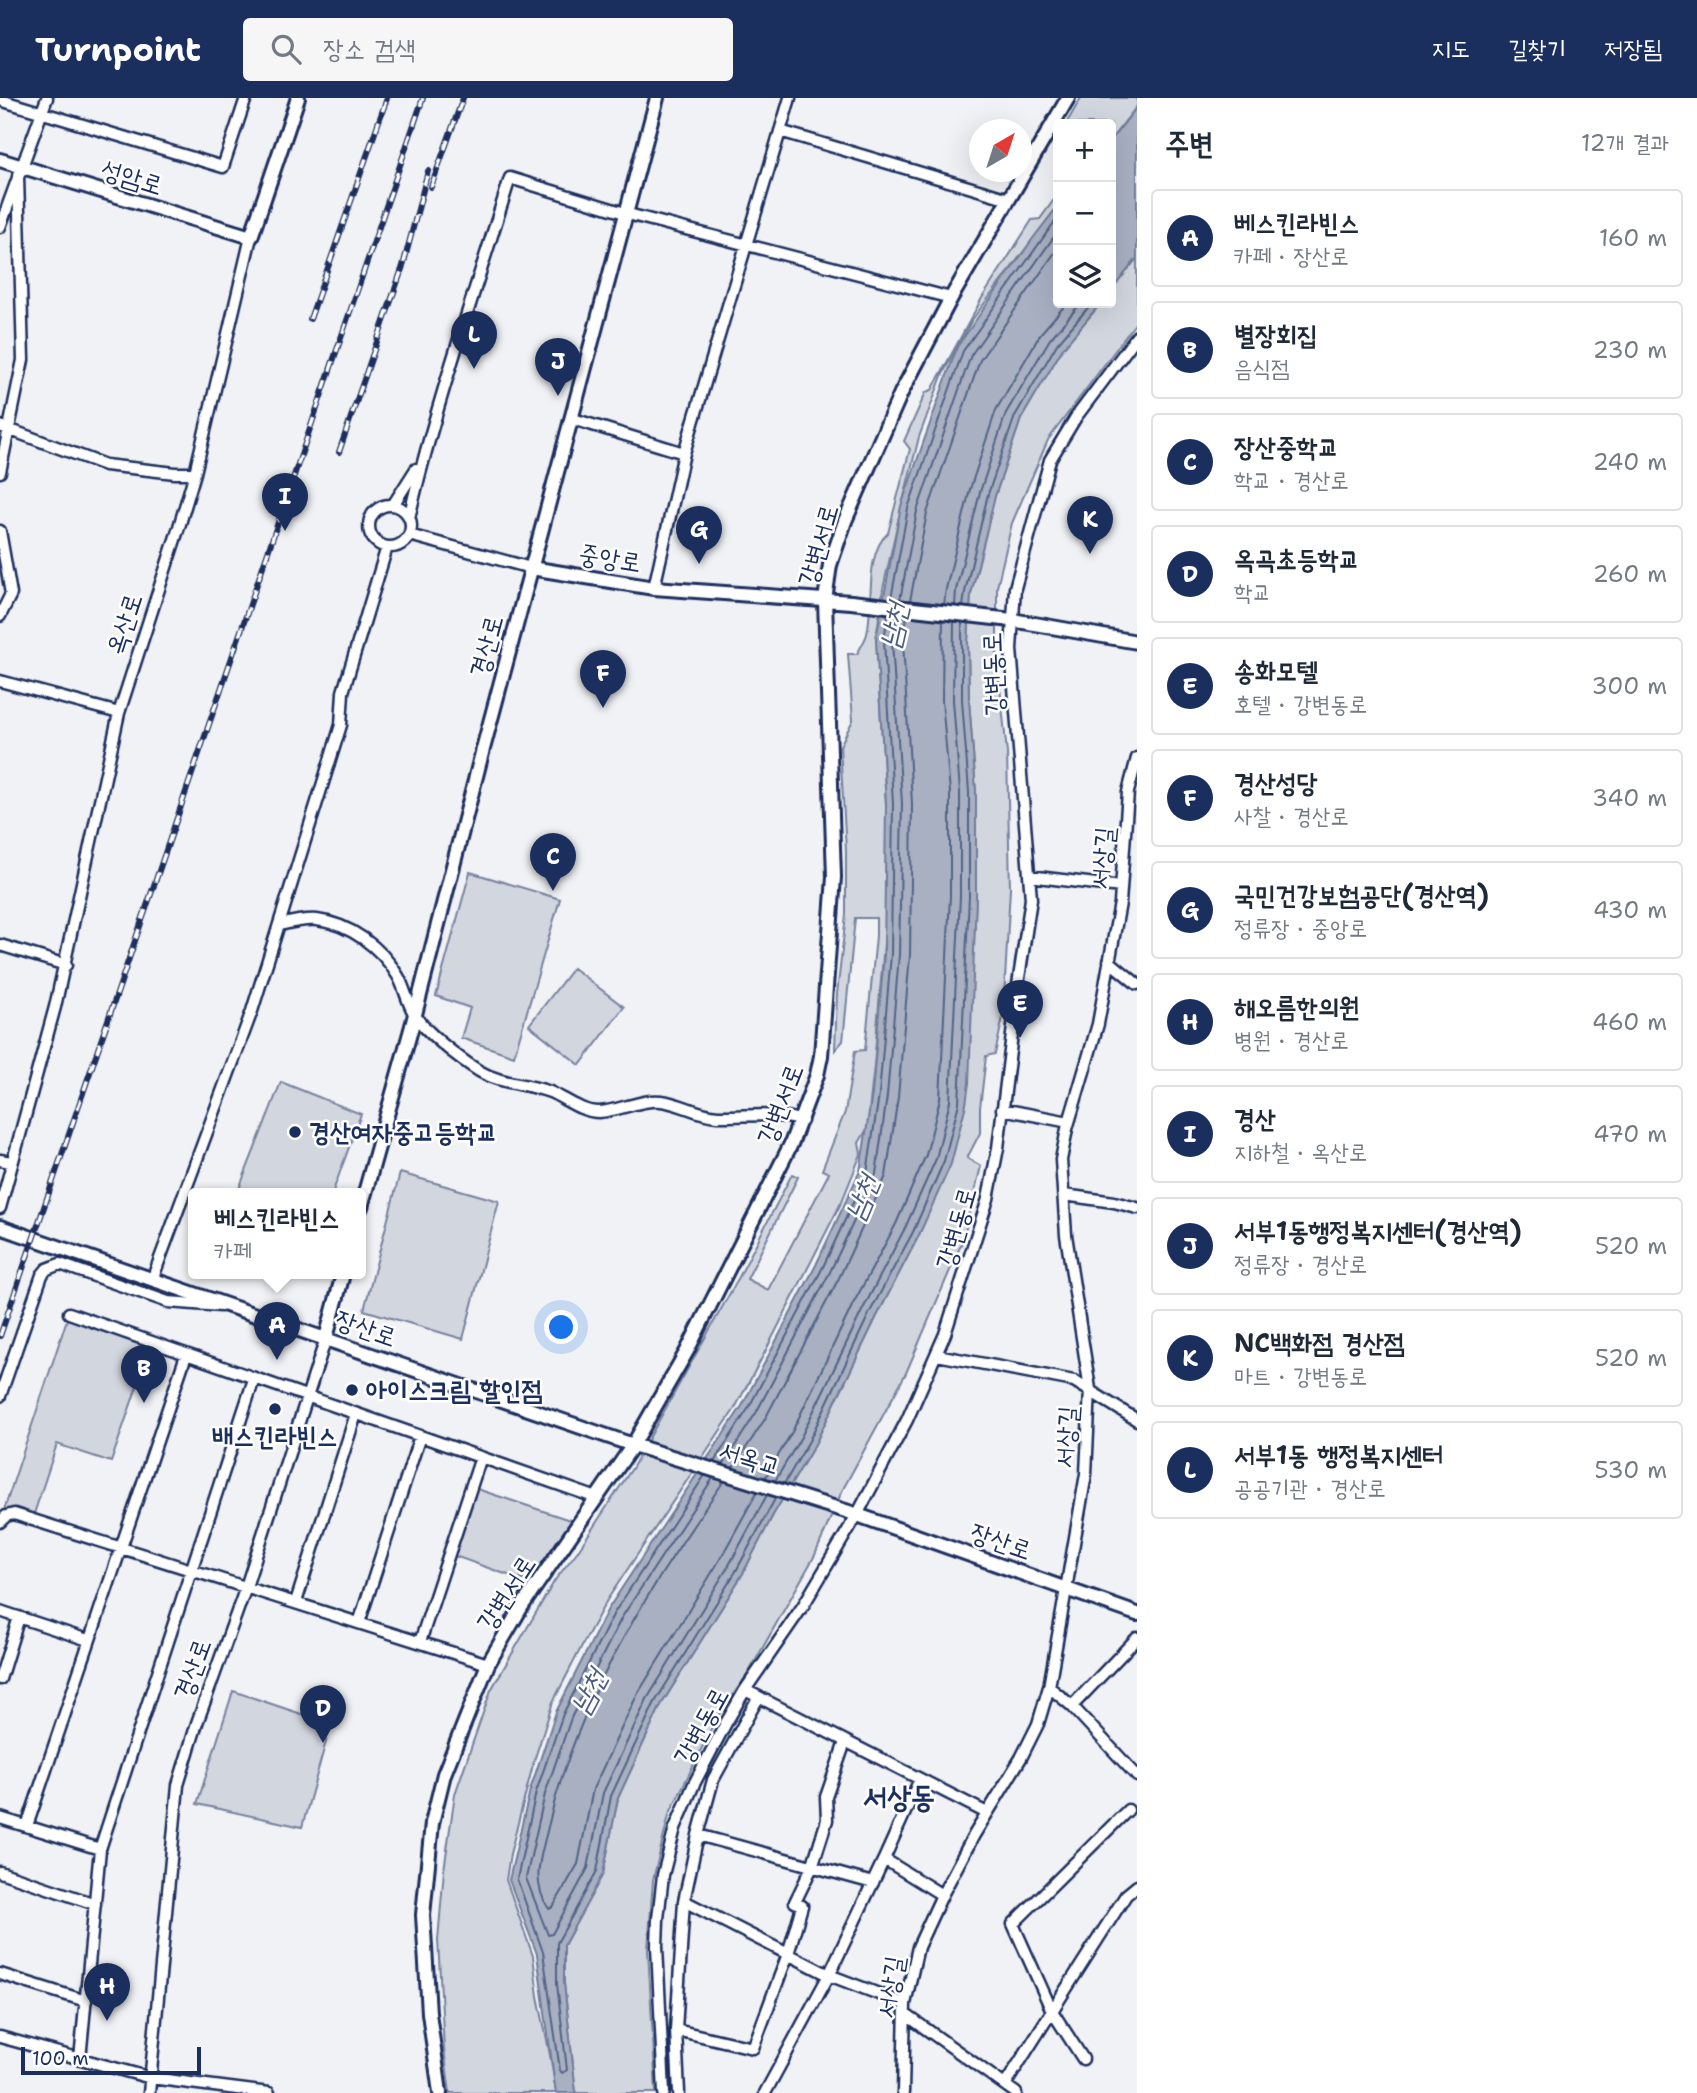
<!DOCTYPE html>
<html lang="ko">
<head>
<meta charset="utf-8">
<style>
  :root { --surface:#fff; --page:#f6f6f7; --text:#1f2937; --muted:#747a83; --line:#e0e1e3; --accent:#1b2f5e }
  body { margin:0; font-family:"Shantell Sans","Poor Story",sans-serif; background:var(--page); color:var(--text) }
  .controls { position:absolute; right:21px; top:21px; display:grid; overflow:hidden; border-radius:7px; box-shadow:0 7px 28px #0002 }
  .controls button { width:63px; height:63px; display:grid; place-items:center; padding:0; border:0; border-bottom:2px solid var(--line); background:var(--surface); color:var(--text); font:35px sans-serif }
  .compass { position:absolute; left:969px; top:21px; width:63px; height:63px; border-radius:50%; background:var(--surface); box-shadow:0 7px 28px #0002; rotate:39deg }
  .scale { position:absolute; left:21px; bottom:18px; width:180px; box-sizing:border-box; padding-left:7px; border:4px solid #1b2f5e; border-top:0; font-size:19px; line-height:24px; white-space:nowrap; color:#1b2f5e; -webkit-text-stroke:5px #fff; paint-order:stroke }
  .you { position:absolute; left:562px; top:1230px; width:24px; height:24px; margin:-18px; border:5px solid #fff; border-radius:50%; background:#1a73e8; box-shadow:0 0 0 10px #1a73e833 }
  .badge { display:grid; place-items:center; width:46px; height:46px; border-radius:50%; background:var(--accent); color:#fff; font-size:23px; font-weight:700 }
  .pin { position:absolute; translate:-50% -58px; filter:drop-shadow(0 2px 4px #0008) }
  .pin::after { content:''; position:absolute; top:37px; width:24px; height:21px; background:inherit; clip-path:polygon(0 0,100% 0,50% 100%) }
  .popup { position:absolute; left:188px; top:1090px; width:178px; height:91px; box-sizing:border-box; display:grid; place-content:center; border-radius:7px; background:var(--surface); filter:drop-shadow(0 2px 5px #0005); font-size:23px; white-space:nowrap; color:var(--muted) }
  .popup b { font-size:26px; color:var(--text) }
  .popup::after { content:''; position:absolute; left:50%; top:100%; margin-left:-14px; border:14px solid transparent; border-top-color:var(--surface) }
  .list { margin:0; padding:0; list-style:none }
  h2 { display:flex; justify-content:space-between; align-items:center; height:91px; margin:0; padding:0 28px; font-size:30px }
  h2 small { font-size:23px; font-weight:400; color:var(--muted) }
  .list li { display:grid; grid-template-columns:46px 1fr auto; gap:21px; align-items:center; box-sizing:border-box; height:98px; margin:0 14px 14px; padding:0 14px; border:2px solid var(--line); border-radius:7px }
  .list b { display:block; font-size:26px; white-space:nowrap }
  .list p { margin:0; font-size:23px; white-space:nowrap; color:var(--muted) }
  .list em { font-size:23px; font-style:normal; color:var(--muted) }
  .icon { flex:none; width:38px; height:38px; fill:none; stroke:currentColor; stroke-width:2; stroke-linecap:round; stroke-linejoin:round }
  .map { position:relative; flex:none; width:1137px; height:1995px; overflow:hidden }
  header { display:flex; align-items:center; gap:42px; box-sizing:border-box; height:98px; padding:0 35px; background:var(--accent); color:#fff }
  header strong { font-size:33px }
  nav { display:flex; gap:38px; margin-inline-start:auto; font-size:24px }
  .search { width:490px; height:63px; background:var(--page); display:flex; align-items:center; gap:18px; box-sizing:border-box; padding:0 24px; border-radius:7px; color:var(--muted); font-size:26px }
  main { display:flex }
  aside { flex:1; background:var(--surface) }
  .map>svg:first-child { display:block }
</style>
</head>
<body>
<header>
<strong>Turnpoint</strong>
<div class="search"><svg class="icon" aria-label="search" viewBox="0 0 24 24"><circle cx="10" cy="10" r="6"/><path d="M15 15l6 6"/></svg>장소 검색</div>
<nav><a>지도</a><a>길찾기</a><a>저장됨</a></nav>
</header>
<main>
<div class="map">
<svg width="1137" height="1995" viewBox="0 0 1137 1995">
  <rect width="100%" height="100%" fill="#f1f2f5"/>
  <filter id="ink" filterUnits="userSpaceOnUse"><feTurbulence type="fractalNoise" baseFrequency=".0143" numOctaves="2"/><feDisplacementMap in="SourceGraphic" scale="14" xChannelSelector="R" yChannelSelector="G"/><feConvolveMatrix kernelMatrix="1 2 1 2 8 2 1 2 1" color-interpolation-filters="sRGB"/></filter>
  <g filter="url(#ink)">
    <!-- green -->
    <path fill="#d2d6df" stroke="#76829e" stroke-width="2" d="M1081,0h56v8l-26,33v-15h-45z
      M1058,96v12l-86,114 -15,27 -15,29 -23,61 -21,84 -15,68 -7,50 11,182v85l-13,160 -7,63 -8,14 2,11 -19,47 -77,151 -31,58 -127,190 -22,40 -32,62 -19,59 -24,93 -4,26 27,76 5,40 13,64 5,33h-106l-6,-44 -6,-109 6,-70 11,-76 36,-104 64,-110 22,-28 56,-85 106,-190 53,-103 6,3 -51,102 21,11 61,-117 -7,-3 23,-58 10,-61 10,-1 11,-114v-18h-21l-12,123 -8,9 2,-56 9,-79v-64l-6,-105 13,-26 -5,-66h9c3,-6 8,-13 10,-20 7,-30 -3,-80 21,-101l22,-84 -6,-8 22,-49 6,-2 50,-92 50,-78 8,-1z
      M1137,160v63l-89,119 -36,83 -15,64v72l10,94 3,135 -7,129 -8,37 -9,2 -6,52v25l-13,25 14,8 -18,74 -57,133 -64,118 -27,64 -66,117 -33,47 -47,96 -16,65 -5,70 8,143h-80l-12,-110v-38l39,-71 15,-76 43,-93 81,-130 31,-60 42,-71 62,-128 42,-81 47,-131 10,-207v-105l-7,-92 -1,-58 3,-48 24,-98 26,-77 42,-71 38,-45h10v-12z
      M470,774l90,27 -46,157 -53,-18 9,-30 -34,-12z
      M573,870l51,39 -44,58 -51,-40z
      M281,984l80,32 -29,80h-95z
      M400,1075l99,28 -36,138 -99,-29z
      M69,1215l83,30 -41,119 -54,-18 -25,76 -18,-6 -14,8z
      M471,1389l108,36 -43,62 -87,-31z
      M233,1593l98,33 -29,103 -105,-23z"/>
    <!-- water -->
    <path fill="#a8b0c2" stroke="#707c9a" stroke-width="2" d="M1137,9v151l-26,33v-151z
      M1058,108v97h43l-38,45 -42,71 -26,77 -24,98 -3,48 1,58 7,92v105l-7,186 -3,21 -15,60 -32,71 -42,81 -62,128 -42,71 -31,60 -81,130 -43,93 -15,76 -39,71v38l12,110h-20l-19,-139 -28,-74 21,-90 26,-78 52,-103 134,-203 74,-141 44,-94 12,-77 12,-140 2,-150 -10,-165 25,-133 56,-159 77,-110z"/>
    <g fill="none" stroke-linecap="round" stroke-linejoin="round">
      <!-- shore -->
      <path stroke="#536386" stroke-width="2" d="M891,501l17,-91 55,-157 95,-134
        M900,502l17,-89 54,-156 87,-124
        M910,503l17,-88 53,-153 78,-112
        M944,507l2,-16 24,-100 26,-79 45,-77 26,-30
        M955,508l1,-16 24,-98 26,-79 44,-74 31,-36
        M963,509l2,-15 23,-98 27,-78 42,-72 35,-41
        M714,1364l34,-53 74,-140 45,-96 12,-78 12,-141 2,-150 -9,-164 4,-26
        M723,1367l33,-52 74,-141 46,-98 11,-78 12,-141 3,-151 -10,-163 5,-26
        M733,1370l32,-49 74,-141 47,-102 12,-79 12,-142 2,-151 -9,-163 4,-25
        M705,1377l-91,138 -51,101 -27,78 -19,87 26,73 17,118 2,3 5,-3 -10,-86v-41l40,-72 14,-75 44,-94 81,-131 40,-74
        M713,1380l-91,139 -51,101 -26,76 -19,84 22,57 4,-1 36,-66 15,-75 44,-94 81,-132 39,-72
        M765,1380l27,-46 61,-128 43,-80 30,-69 14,-56 10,-203v-103l-8,-93 1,-80
        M724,1383c-75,107 -146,217 -176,346 -7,30 -18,54 1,82l4,-2 25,-43 15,-75 44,-94 82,-134 38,-69
        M775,1383l26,-44 62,-128 42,-81 31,-69 14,-58 10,-205v-104l-7,-92 1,-79
        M784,1386l25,-43 61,-129 43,-80 31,-71 15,-58 10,-207v-104l-7,-92v-78"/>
      <defs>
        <path id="minor" d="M0,2l223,67 23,-69
          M780,33l229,68
          M0,129l47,-129
          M573,321l111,34
          M0,328l105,39 70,8h20
          M0,374l23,-112 -5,-184
          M369 428a21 21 0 1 1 42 0a21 21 0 1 1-42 0Z
          M393,407l23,-36
          M409,420c27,-115 66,-227 101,-340l118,36 323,84
          M0,433l11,63 -11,22
          M409,437l122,33
          M654,490l30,-135 106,-355
          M0,583l119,32
          M1029,778l92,11
          M280,827c12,-3 25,-6 37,-5 33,4 64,27 81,56 7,12 9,27 17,39 11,18 45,44 64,56 22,13 47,12 71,21 16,7 31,20 49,20 21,-1 41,-13 62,-11 20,2 36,14 57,15 28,1 56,-5 84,5
          M0,847l66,20
          M1109,863l28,23
          M1002,1011l67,13
          M0,1062l11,2
          M1064,1097l50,7 23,6
          M0,1110l55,-201 64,-294 60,-186 16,-54 56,-236
          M152,1182l100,-269 89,-286 2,-33 44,-145
          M69,1215l528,185
          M937,1257l137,26 63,39
          M0,1298l42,-121 5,-6 13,-5 108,38 53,4
          M0,1424l6,-6 8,-2 474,150
          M296,1504l60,-188
          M0,1513l88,29
          M359,1525l61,-187
          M420,1544l61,-185
          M0,1581l19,-62
          M1049,1589l23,19 65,70
          M745,1592l242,123
          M1072,1608l65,-68
          M920,1681l-36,80 58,36
          M1128,1712l-115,114 39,87 74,-116 11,-9
          M0,1720l100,31
          M27,1728l159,-471
          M698,1737l15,-55 45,-82
          M0,1774l95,32
          M873,1785l-175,-48 -14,66 145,74 55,-116
          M684,1803l-8,129 77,18 35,-94 14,-48 -7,-4 17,-35 15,-47 -1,-23 19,-55
          M0,1876l86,27
          M905,1916l111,79
          M676,1932l3,63
          M0,1939l151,41 118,15
          M80,1961l20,-210 154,-470
          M1005,1987l47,-74 31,48
          M149,1995l29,-308 19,-62 49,-136 80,-249
          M664,1995l-7,-147 1,-27 5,-44 12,-47 19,-44 32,-61 19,-33 58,-84 54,-91 50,-95 38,-86 43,-135 10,-51 21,-170 12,-79 -20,-250 4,-61 35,-128 26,-43 61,-81
          M765,1995l64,-118 76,29
          M903,1995l2,-89 13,-57 24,-52 32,-60 47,-77 17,-34 11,-37 37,-213 4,-85 -24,-154 -5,-75 6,-31 31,-105 22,-121 8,-111 9,-34"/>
        <path id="tertiary" d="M0,62l251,77 47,-139
          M531,470l123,20 197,14 161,18 125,22
          M361,1109l51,-181 71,-277 174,-651
          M0,1129l633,218 216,67 288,102
          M326,1240l17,-64
          M440,1995l-11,-80 -6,-98 9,-92 12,-49 44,-110 34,-58 111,-161 54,-94 104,-207 26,-69 4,-19 13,-179 -9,-277 5,-35 15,-44 56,-128 50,-95 117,-200"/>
      </defs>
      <!-- minor casing -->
      <use href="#minor" stroke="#1b2f5e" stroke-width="15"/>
      <!-- tertiary casing -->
      <use href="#tertiary" stroke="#1b2f5e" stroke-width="18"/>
      <!-- minor -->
      <use href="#minor" stroke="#fff" stroke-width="10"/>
      <!-- tertiary -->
      <use href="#tertiary" stroke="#fff" stroke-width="12"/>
      <defs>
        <path id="rail" d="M431,89l32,-89
          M310,221l77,-221
          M339,354l64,-186 25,-95
          M0,1238l423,-1238"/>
      </defs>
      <!-- rail casing -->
      <use href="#rail" stroke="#1b2f5e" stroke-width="6"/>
      <!-- rail -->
      <use href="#rail" stroke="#fff" stroke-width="3.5" stroke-dasharray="10" stroke-linecap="butt"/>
    </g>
  </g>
  <!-- markers -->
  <g fill="#1b2f5e" stroke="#fff" stroke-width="2.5">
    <circle cx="295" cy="1034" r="7"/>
    <circle cx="352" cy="1292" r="7"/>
    <circle cx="275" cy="1311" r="7"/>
  </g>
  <g text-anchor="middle" stroke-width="5" stroke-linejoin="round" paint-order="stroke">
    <!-- street labels -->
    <g font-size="26" fill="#1b2f5e" stroke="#fff">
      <text transform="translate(132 79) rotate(17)" y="9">성암로</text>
      <text transform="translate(818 447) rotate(-74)" y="9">강변서로</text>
      <text transform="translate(610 460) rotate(9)" y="9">중앙로</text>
      <text transform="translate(124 526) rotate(-72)" y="9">옥산로</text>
      <text transform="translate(486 548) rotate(-75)" y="9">경산로</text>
      <text transform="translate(993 576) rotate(-92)" y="9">강변동로</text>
      <text transform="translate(1102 760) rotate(-85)" y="9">서상길</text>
      <text transform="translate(780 1006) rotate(-69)" y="9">강변서로</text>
      <text transform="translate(956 1130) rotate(-74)" y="9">강변동로</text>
      <text transform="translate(366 1230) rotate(19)" y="9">장산로</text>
      <text transform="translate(1066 1339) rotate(-86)" y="9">서상길</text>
      <text transform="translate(750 1360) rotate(17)" y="9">서옥교</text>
      <text transform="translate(1001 1443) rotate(19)" y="9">장산로</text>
      <text transform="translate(506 1495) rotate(-57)" y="9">강변서로</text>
      <text transform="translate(192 1571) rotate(-70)" y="9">경산로</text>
      <text transform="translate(701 1628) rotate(-61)" y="9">강변동로</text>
      <text transform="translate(890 1889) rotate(-81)" y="9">서상길</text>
    </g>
    <!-- poi labels -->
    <g font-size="26" font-weight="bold" fill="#1b2f5e" stroke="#fff" text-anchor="start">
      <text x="309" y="1043">경산여자중고등학교</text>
      <text x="366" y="1301">아이스크림 할인점</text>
      <text x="275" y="1347" text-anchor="middle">배스킨라빈스</text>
    </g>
    <!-- water labels -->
    <g font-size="28" font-style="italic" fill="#4c5c81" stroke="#fff">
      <text transform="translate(893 527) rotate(-77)" y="10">남천</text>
      <text transform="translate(861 1099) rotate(-67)" y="10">남천</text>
      <text transform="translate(588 1593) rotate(-62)" y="10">남천</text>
    </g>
    <!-- quarter labels -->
    <g font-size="30" font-weight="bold" fill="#1b2f5e" stroke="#fff">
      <text x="899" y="1709">서상동</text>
    </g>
  </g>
</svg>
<div class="controls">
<button>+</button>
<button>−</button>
<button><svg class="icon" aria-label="layers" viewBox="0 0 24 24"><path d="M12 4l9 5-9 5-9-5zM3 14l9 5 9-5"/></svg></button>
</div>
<svg class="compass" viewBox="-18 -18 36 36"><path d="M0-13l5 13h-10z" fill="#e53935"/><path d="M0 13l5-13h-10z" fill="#747a83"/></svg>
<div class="scale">100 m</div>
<div class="you"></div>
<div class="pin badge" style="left:277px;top:1262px">A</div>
<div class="popup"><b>베스킨라빈스</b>카페</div>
<div class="pin badge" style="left:144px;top:1305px">B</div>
<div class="pin badge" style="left:553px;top:793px">C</div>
<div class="pin badge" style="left:323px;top:1645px">D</div>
<div class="pin badge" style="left:1020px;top:940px">E</div>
<div class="pin badge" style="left:603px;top:610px">F</div>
<div class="pin badge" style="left:699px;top:466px">G</div>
<div class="pin badge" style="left:107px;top:1923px">H</div>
<div class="pin badge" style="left:285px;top:433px">I</div>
<div class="pin badge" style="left:558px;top:298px">J</div>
<div class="pin badge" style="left:1090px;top:456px">K</div>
<div class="pin badge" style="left:474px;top:271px">L</div>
</div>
<aside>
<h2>주변<small>12개 결과</small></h2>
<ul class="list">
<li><span class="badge">A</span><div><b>베스킨라빈스</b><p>카페 · 장산로</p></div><em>160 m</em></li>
<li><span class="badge">B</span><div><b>별장회집</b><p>음식점</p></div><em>230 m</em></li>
<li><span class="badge">C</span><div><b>장산중학교</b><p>학교 · 경산로</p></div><em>240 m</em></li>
<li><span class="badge">D</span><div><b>옥곡초등학교</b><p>학교</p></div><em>260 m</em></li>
<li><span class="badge">E</span><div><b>송화모텔</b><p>호텔 · 강변동로</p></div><em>300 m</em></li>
<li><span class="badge">F</span><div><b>경산성당</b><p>사찰 · 경산로</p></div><em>340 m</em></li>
<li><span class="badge">G</span><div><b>국민건강보험공단(경산역)</b><p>정류장 · 중앙로</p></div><em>430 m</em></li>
<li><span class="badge">H</span><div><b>해오름한의원</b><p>병원 · 경산로</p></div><em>460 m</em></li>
<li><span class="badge">I</span><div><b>경산</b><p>지하철 · 옥산로</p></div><em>470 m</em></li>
<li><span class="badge">J</span><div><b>서부1동행정복지센터(경산역)</b><p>정류장 · 경산로</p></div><em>520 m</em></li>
<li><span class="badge">K</span><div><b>NC백화점 경산점</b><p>마트 · 강변동로</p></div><em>520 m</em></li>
<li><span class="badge">L</span><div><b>서부1동 행정복지센터</b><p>공공기관 · 경산로</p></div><em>530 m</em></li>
</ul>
</aside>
</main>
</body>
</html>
